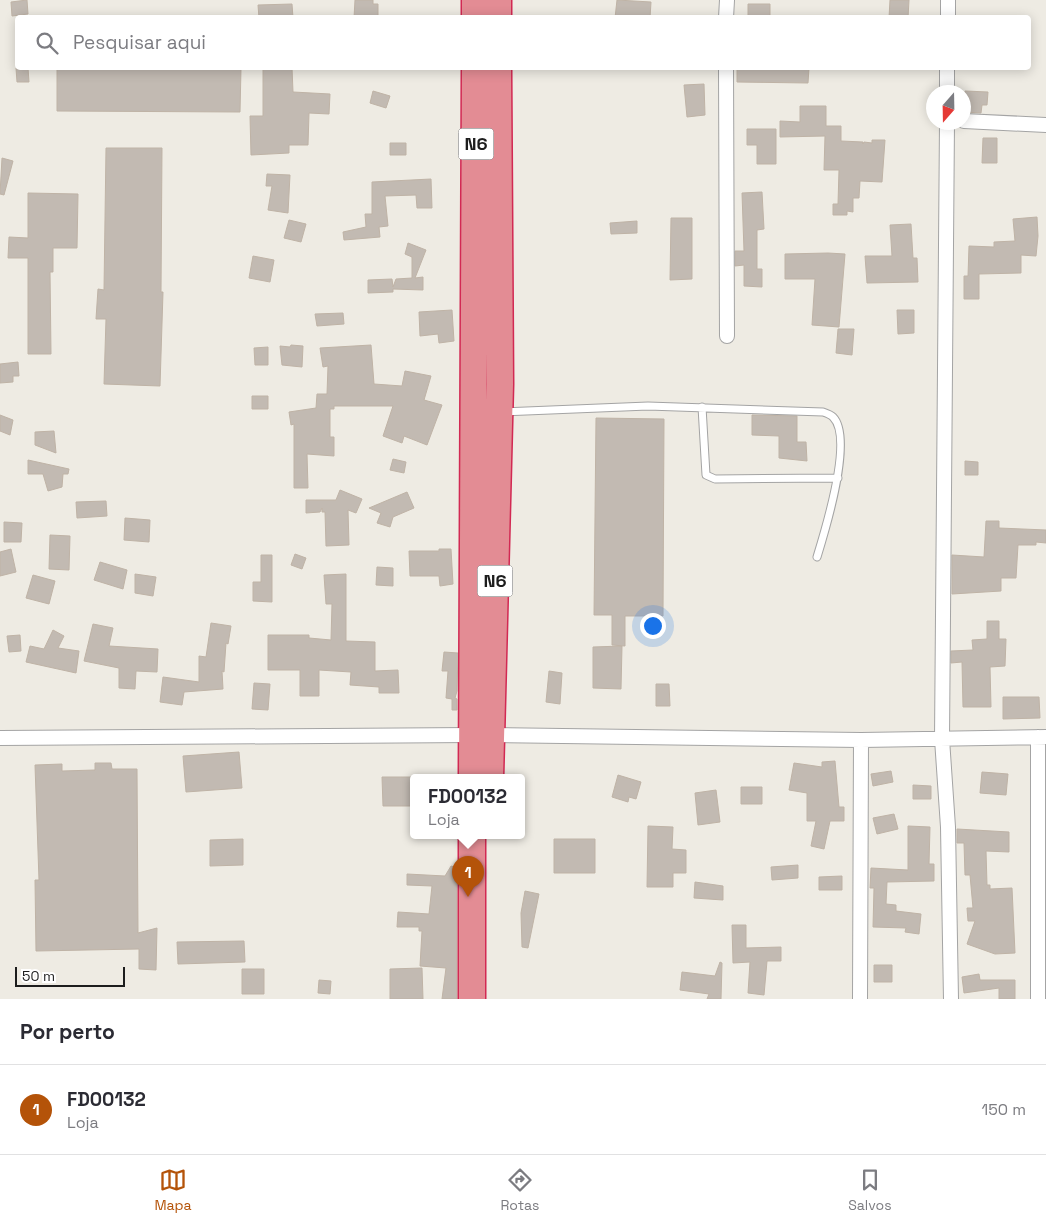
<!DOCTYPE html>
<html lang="pt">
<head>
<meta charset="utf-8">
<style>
  :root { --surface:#fff; --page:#f2f2f3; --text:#2b2b33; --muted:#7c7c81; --line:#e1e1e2; --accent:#b45309 }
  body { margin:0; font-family:"Space Grotesk",sans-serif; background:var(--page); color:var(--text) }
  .compass { position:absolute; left:926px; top:85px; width:45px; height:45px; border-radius:50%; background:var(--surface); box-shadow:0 2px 12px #0003; rotate:200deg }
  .scale { position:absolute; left:15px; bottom:12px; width:110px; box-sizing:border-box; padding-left:5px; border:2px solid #1d1d1d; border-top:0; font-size:14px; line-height:18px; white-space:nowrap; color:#1d1d1d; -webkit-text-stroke:4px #fff; paint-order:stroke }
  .you { position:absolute; left:652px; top:625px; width:18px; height:18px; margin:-12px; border:4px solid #fff; border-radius:50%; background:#1a73e8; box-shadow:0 0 0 8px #1a73e833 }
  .badge { display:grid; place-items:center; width:32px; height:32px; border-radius:50%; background:var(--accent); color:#fff; font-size:16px; font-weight:700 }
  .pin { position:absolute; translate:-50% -41px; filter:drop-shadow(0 1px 2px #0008) }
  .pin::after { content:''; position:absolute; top:26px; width:18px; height:15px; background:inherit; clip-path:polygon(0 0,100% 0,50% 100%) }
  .popup { position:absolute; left:410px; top:774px; width:115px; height:65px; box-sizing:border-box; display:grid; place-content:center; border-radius:5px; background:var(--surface); filter:drop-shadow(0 1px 4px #0005); font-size:16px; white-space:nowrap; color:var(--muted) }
  .popup b { font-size:19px; color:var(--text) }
  .popup::after { content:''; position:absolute; left:50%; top:100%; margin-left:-10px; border:10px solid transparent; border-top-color:var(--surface) }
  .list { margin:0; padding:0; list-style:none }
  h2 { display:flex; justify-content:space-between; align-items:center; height:65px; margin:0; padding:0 20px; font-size:21px }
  h2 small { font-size:16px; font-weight:400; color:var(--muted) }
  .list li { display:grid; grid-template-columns:32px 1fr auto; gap:15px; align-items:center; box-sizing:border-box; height:90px; padding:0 20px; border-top:1px solid var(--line) }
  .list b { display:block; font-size:19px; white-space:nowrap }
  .list p { margin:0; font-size:16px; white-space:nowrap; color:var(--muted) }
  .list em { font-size:16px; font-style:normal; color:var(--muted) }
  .icon { flex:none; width:28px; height:28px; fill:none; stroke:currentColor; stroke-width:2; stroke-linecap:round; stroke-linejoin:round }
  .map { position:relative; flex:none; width:1046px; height:999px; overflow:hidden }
  .search { position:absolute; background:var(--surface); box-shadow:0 2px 12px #0003; left:15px; right:15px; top:15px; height:55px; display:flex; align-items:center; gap:12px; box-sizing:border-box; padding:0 18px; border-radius:5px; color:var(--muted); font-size:19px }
  .sheet { height:155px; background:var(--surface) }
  nav { display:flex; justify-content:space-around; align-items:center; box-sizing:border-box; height:70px; border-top:1px solid var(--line); background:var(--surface); font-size:14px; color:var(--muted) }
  nav a { display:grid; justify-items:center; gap:2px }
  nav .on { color:var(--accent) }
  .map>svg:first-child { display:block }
</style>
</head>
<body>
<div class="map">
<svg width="1046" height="999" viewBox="0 0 1046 999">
  <rect width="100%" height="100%" fill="#eeebe3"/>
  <!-- building -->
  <path fill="#c2bab2" stroke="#bfb3a6" d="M27,0l1,14 -16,2 -1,-14z
    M355,0h18v4h5v14h-24z
    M617,0l34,2 -1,16h-35z
    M890,0h19l-1,18h-19z
    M292,4l1,14h-34l-1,-13z
    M748,4h22v14h-22z
    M16,68h12l1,14h-12z
    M57,68h184l-1,44 -183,-1z
    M263,68h29l1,24 37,2 -1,20 -20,-1 -1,32h-19v8l-38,2 -1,-39h13z
    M737,68h72l-1,15 -71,-1z
    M704,84l1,31 -18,2 -3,-32z
    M373,91l17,5 -4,12 -16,-5z
    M965,91l23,1 -1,13h-5l-1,8 -17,-1z
    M800,106h26v20h15v15l22,1v2l1,-2 8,1v-3h13l-3,42 -22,-1 -1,17h-6v14l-6,-1v4h-14v-11h5l1,-34h-15l1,-34 -45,1v-16l20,1z
    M747,129h29v35h-19v-19h-10z
    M983,138h14v25h-15z
    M390,143h16v12h-16z
    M106,148h56l-1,144h2l-3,94 -56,-2 2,-65h-10l2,-30 6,1z
    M2,158l11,3 -9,34 -4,-1z
    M267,174l23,1 -2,38 -20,-3 4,-24h-6z
    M431,179l1,29h-15l-1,-13 -31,1 3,30 -9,1 1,10 -36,3 -1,-8 23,-5 -1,-13h7v-32z
    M762,192l2,37 -7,1v39h5v18l-18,-1v-21l-9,1v-15h9l-2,-58z
    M28,193l50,1 -1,54h-24v24h-3l1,82h-23v-96h-20l1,-21 19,1z
    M1037,217l1,19 -2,20 -15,-1v18l-42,1v25h-15v-23h4l1,-30 25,1v-5l21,-1 -2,-22z
    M671,218h21v61l-22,1z
    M289,220l17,4 -5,18 -17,-4z
    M637,221v12l-26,1 -1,-11z
    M911,224l2,34h4l1,24 -51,1 -2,-27h27l-2,-31z
    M408,243l18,7 -11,28 8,-1v13l-30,-1v3l-25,1v-13l24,-1 1,8 3,-8 16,-1v-21l-7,-3z
    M828,253l17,1 -6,73 -27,-2 3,-46h-30v-25z
    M253,256l21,4 -4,22 -21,-4z
    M452,310l2,31 -15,2 -1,-9 -18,2 -1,-24z
    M897,310h17v23l-16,1z
    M343,313l1,11 -27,2 -2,-12z
    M838,329h16l-2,26 -16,-2z
    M291,345l12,1 -1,21 -20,-2 -2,-19 10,1z
    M371,345l3,39 28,2 3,-15 26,5 -7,24 18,5 -15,40 -23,-9 -2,7 -19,-7 10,-30h-59v3h-4v28h4v19l-27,-2 1,34h-14v-64l-3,1 -2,-13 27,-4 1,-14h10l1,-28 -5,1 -3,-19z
    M268,347v18h-13l-1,-17z
    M18,362l1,14h-6v6l-13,1v-19z
    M252,396h16v13h-16z
    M0,415l13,5 -3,15 -10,-4z
    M752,415l45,1v26h9l1,19 -28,-3v-22l-27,-1z
    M596,418l68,1 -1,197h-38v30l-13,-1v-30h-18z
    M54,431l2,22 -21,-8v-13z
    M393,459l13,3 -2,11 -14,-3z
    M28,460l41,9 -1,5h-5l-1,13 -14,4 -5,-17h-15z
    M965,461l13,1v13h-13z
    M340,490l22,9 -6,14 -8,-3 1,35 -23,1 -1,-34h-3v-4l-2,4 -14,1v-13h30z
    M407,492l7,16 -21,9 -3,10 -13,-4 4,-10 -12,-5z
    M106,501l1,15 -30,2 -1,-16z
    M125,518l25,2 -1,22 -25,-2z
    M986,521h13v7l47,2v13l-10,-1v3h-18l-2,33h-15v13l-49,3v-39l32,2z
    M4,522l18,1 -1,19h-17z
    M50,535l20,1 -1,34 -20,-1z
    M11,549l5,23 -16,4v-24z
    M439,549h12l2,35 -13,2 -1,-10h-29l-1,-25h30z
    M295,554l11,4 -4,11 -11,-4z
    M261,555h11v47l-19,-1v-19h8z
    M100,562l27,8 -4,19 -29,-9z
    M377,567l16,1v18l-17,-1z
    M135,574l21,3 -3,19 -18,-3z
    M346,574v67l29,1v29l23,-1 1,23h-20v-6l-29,-2 1,-13 -32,-2v26h-19v-26h-32v-35h41v3l22,2 1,-36h-6l-2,-29z
    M33,575l22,6 -6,23 -23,-6z
    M987,621h12v18h7l-1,27 -15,1 1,40h-28l-1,-45 -11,1v-12l22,-1 -1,-10 15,-1z
    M211,623l20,3 -3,18 -2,-1 -2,29 -2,-1 1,18 -39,3 -2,13 -22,-3 3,-25 36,5v-26l7,1z
    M93,624l20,4 -4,18 49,3 -1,23 -21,-1 -1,18 -16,-1v-20l-35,-7z
    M53,630l11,6 -6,12 21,3 -3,22 -50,-11 4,-16 14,3z
    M20,635l1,16 -12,1 -2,-16z
    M622,646l-1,43 -28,-1v-41z
    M444,652l14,1 -1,38 -2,7 2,1v11h-5v-11l-6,-1 2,-27h-6z
    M549,671l13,2 -2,31 -14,-2z
    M254,683l16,1 -2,26 -16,-1z
    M656,684h13l1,22h-14z
    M1003,697h36l1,21 -37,1z
    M239,752l3,36 -56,4 -3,-36z
    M835,761l4,46h5v14h-14l-6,28 -13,-3 5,-25h-9v-28l-18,-3 5,-27 28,4v-5z
    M95,763h16l1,6h25l1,164 19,-5 -1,42 -17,-1v-20l-103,2 -1,-71h4l-4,-115 27,-1v7l33,-1z
    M891,771l2,11 -20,4 -2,-12z
    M982,772l26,2 -2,21 -26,-2z
    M618,775l23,7 -5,17 -7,-2 -1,5 -16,-5z
    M382,777h32v29h-31z
    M913,785l18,1v13h-18z
    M741,787h21v17h-21z
    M716,790l4,32 -22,3 -3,-32z
    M894,814l4,15 -21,5 -4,-16z
    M648,826l25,1 -1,22 14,1v23h-13v14h-26z
    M908,826l22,1 -1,37h5v17l-47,1 -1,22 10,1v6l25,3 -2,20 -14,-2 1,-4 -33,-1 1,-39h-4l1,-20 37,2z
    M957,829l52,3v20l-23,-1 1,34h3v4l22,-1 3,65 -20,1 -28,-10 8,-23h-7l-1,-13h6l-3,-33h-5l-1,-32h-7z
    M243,839v26l-33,1v-26z
    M554,839h41v34h-41z
    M798,865v13l-26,2 -1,-13z
    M451,866l6,2v131h-15l4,-31 -26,-2 2,-35h-3v-4h-22l1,-15 31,2 3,-28 -25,-1v-11l38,2z
    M842,876v14h-23v-13z
    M695,882l28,4v14l-29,-2z
    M525,891l14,3 -11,54 -6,-1 -1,-34z
    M732,925h14v23l35,-1v14h-14l-3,34 -16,-2 2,-31 -17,1z
    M244,941l1,21 -67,2 -1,-22z
    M720,962l2,1 -1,36h-14l2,-5 -29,-4 2,-18 33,4z
    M874,965h18v17h-18z
    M422,968l1,31h-33v-30z
    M242,969h22v25h-22z
    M979,974l1,6h35v19h-16v-11l-35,5 -2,-16z
    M319,980l12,1 -1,13 -12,-1z"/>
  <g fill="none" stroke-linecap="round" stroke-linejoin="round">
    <defs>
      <path id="lane" d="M702,407l4,68 9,4 123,-1
        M504,412l144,-6 175,6c3,1 8,3 10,5 21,21 -8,114 -16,140"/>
      <path id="street" d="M726,18l1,-18
        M948,18v-18
        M726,68l1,268
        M947,92v-24
        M964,121l82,4
        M947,122l-5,617 6,88 3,172
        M492,735l369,5 185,-3
        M1038,737v262
        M0,738l472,-3
        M860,999l1,-259"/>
      <path id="highway" d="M475,0v18
        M498,18v-18
        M472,778l3,-710
        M490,778l10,-394 -2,-316
        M472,836v163"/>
    </defs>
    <!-- lane casing -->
    <use href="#lane" stroke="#a4a4a4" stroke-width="9"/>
    <!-- street casing -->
    <use href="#street" stroke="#a4a4a4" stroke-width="16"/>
    <!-- highway casing -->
    <use href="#highway" stroke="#d22953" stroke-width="29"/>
    <!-- lane -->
    <use href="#lane" stroke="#fff" stroke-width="7"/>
    <!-- street -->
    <use href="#street" stroke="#fff" stroke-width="14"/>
    <!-- highway -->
    <use href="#highway" stroke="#e38c94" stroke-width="26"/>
  </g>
  <g text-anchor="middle" stroke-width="4.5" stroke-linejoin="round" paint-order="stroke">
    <!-- shield labels -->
    <g fill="#fff" stroke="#616161" stroke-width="1">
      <rect x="458.5" y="128.5" width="35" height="31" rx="4"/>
      <rect x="477.5" y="565.5" width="35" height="31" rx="4"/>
    </g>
    <g font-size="18" font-weight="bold" fill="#1d1d1d">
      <text x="476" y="150">N6</text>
      <text x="495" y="587">N6</text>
    </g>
  </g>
</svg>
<svg class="compass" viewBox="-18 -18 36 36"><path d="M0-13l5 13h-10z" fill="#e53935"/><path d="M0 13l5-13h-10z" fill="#7c7c81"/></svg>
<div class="scale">50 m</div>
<div class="you"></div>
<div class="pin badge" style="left:468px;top:897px">1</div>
<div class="popup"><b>FD00132</b>Loja</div>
<div class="search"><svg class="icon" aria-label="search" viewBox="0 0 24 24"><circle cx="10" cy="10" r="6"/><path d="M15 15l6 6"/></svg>Pesquisar aqui</div>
</div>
<section class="sheet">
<h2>Por perto<small></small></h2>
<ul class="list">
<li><span class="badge">1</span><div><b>FD00132</b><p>Loja</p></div><em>150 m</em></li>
</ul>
</section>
<nav>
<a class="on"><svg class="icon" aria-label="map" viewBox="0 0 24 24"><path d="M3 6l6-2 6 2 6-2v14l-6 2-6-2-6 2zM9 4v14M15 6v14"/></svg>Mapa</a>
<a><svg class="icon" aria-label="directions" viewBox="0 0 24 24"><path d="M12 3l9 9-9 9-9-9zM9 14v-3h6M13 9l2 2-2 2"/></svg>Rotas</a>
<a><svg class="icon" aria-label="saved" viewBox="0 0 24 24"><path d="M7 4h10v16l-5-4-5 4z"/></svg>Salvos</a>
</nav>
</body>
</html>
